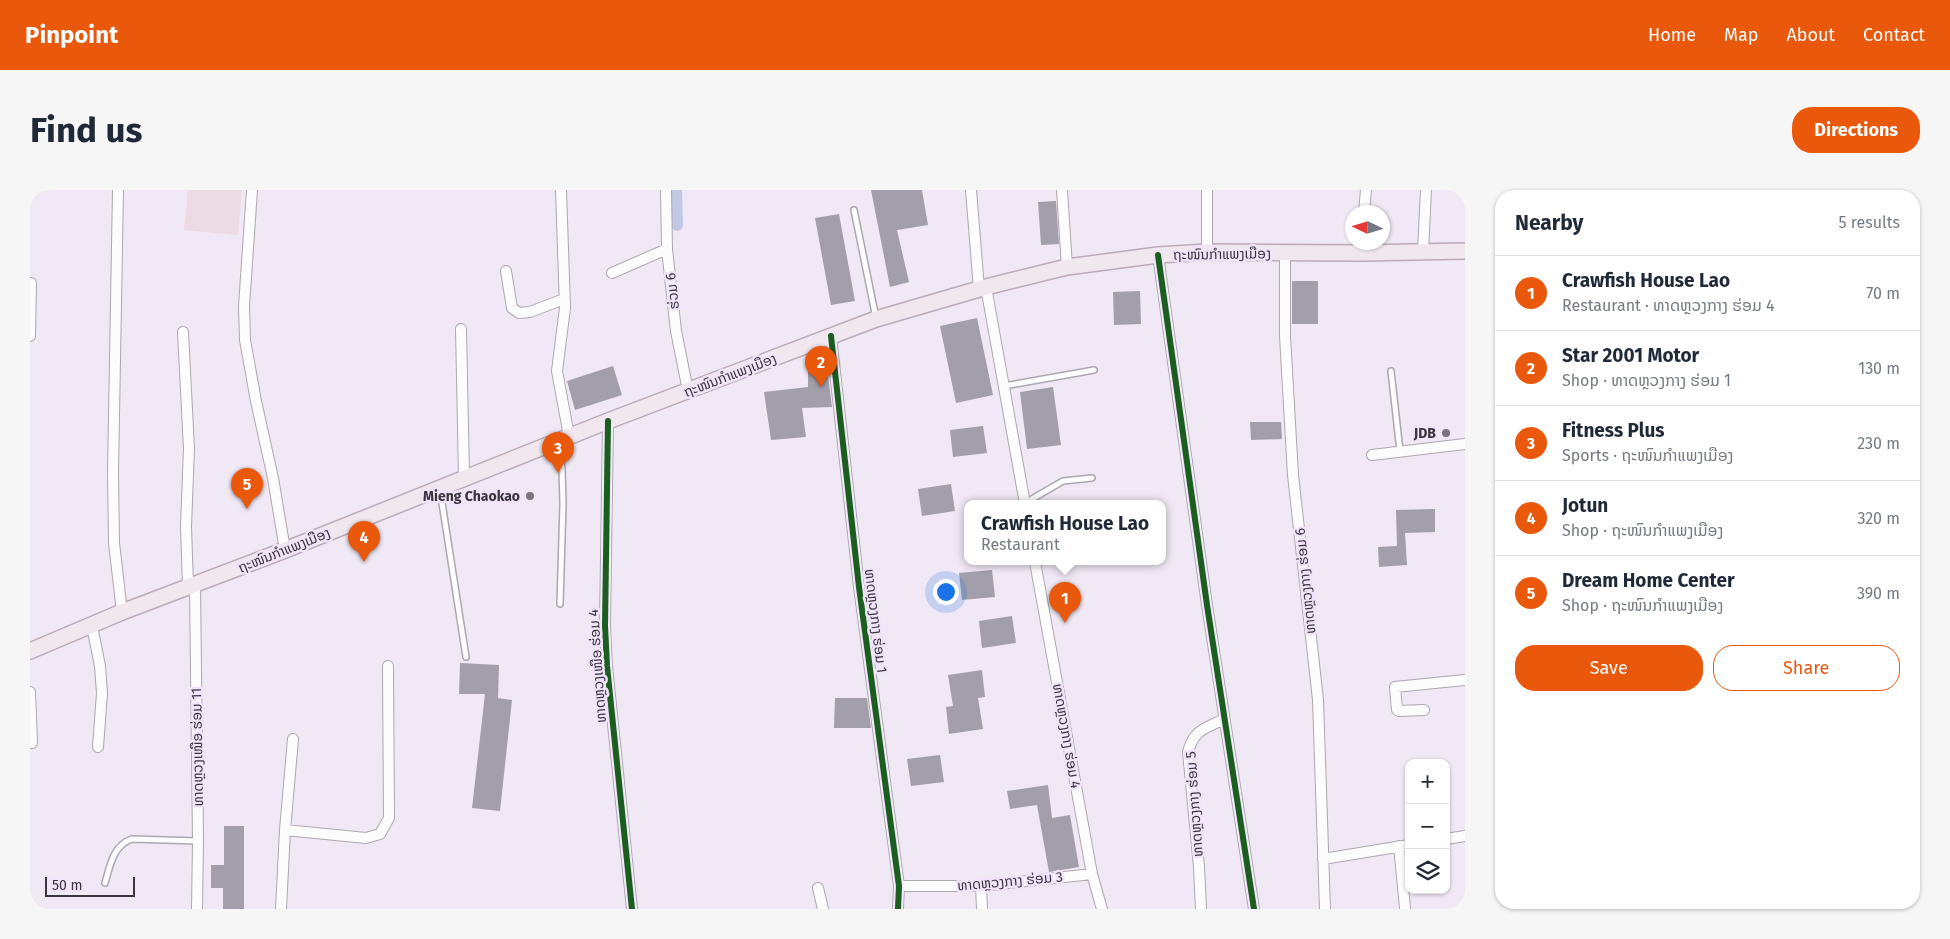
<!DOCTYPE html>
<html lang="en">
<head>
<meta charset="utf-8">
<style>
  :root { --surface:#fff; --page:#f6f6f7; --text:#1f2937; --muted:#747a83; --line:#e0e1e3; --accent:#ea580c }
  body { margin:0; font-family:"Fira Sans","Noto Sans Lao",sans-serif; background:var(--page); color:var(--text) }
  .controls { position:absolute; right:15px; bottom:15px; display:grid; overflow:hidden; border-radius:10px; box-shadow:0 1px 4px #0004 }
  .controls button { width:45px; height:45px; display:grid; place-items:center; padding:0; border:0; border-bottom:1px solid var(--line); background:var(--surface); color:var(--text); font:25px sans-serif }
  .compass { position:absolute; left:1315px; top:15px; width:45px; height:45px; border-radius:50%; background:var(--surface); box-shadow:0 1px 4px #0004; rotate:274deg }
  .scale { position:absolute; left:15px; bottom:12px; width:90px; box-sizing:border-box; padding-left:5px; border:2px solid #3a353d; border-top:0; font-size:14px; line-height:18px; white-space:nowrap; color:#3a353d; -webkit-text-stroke:4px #f1e3f9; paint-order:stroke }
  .you { position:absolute; left:915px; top:401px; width:18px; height:18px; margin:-12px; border:4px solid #fff; border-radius:50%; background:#1a73e8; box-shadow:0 0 0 8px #1a73e833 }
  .badge { display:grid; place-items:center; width:32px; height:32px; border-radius:50%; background:var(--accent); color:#fff; font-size:16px; font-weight:700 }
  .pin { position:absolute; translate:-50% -41px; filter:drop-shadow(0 1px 2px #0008) }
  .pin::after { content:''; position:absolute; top:26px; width:18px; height:15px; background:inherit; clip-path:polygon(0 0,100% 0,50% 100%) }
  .popup { position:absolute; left:934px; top:310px; width:202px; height:65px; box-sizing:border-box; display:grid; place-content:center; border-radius:10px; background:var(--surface); filter:drop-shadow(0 1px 4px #0005); font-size:16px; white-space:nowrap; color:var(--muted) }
  .popup b { font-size:19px; color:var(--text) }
  .popup::after { content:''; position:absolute; left:50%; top:100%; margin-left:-10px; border:10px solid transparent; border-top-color:var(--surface) }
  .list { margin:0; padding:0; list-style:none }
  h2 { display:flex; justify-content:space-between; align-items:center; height:65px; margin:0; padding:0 20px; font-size:21px }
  h2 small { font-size:16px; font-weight:400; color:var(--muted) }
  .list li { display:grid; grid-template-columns:32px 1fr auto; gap:15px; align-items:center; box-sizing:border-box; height:75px; padding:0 20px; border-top:1px solid var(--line) }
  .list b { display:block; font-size:19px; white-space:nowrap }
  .list p { margin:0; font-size:16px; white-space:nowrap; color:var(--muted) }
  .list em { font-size:16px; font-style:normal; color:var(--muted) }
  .actions { display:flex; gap:10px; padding:15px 20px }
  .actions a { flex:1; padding:11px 0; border:1px solid var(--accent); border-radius:20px; text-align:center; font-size:18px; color:var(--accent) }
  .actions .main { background:var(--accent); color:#fff }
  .icon { flex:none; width:28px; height:28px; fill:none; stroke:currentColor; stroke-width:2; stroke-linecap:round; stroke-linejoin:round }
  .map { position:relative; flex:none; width:1435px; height:719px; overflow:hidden; border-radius:20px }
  header { display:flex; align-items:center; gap:30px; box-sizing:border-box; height:70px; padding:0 25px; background:var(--accent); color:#fff }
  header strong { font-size:24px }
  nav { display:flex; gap:28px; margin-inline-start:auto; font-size:18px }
  .intro { display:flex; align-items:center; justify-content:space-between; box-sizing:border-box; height:120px; padding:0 30px }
  h1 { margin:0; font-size:35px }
  .button { padding:12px 22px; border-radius:20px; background:var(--accent); color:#fff; font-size:18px; font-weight:700 }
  main { display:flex; gap:30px; padding:0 30px }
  aside { flex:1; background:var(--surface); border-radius:20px; box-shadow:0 1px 4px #0004 }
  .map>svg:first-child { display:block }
</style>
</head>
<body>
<header>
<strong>Pinpoint</strong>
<nav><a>Home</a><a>Map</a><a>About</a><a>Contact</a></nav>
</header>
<div class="intro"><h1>Find us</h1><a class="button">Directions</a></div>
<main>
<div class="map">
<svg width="1435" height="719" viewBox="0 0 1435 719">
  <rect width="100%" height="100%" fill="#f0e8f4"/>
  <!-- green -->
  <path fill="#eddbe4" d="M158,0h54l-4,45 -54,-5z"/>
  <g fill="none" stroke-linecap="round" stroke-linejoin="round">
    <!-- canal -->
    <path stroke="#c0c8e3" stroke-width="12" d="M646,0l1,35"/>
  </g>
  <!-- building -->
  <path fill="#a29eaa" d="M841,0h51l6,35 -31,5 12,52 -19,5z
    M1026,11l3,43 -18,1 -3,-43z
    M809,24l16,87 -24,4 -16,-87z
    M1262,91h26v43h-26z
    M1110,101l1,33 -27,1 -1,-33z
    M947,128l16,77 -37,8 -16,-77z
    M583,176l9,29 -47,15 -8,-29z
    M778,176l19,1 5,40 -30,1 4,29 -35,3 -7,-48 44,-5z
    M1023,197l8,58 -34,4 -7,-57z
    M1220,232h31l1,17 -31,1z
    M953,236l4,27 -34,4 -3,-27z
    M921,294l4,27 -33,5 -4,-27z
    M1405,319v23l-30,1 2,32 -28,2 -1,-20 19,-1 -1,-36z
    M962,380l3,27 -33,3 -3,-27z
    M982,426l4,27 -34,5 -3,-27z
    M430,473l39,2 -1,33 14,2 -12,111 -28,-3 13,-114h-26z
    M952,480l3,27 -7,1 5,31 -34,5 -3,-27 7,-1 -5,-31z
    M805,508h32l4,30h-37z
    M910,565l4,27 -33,4 -4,-27z
    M1018,595l4,33 18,-3 9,52 -30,5 -12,-67 -27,4 -3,-18z
    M194,636h20v83h-21v-21h-12v-23h13z"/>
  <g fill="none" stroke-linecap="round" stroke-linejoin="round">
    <defs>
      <path id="service" d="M824,20l22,108
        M1361,181l9,80
        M974,196l90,-16
        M528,253l4,25 1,36 -3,100
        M410,300l26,167
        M995,313l38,-22 29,-3
        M75,693c5,-17 8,-38 27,-44l66,2"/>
      <path id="minor" d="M88,0l-5,283 1,70 8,69
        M222,0l-8,116 1,34 11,61 17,77 12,72
        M531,0l4,118 -8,63 12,65
        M636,0l1,59 9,82 12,60
        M941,0l8,99
        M1032,0l5,77
        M1177,0v62
        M1334,22l2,-22
        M1393,61l3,-61
        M1255,63v83l8,139 25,225 7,209
        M1331,63l1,-11
        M1128,65l49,350 47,304
        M476,81l6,37 7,5 11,-1 34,-13
        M582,83l55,-24
        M956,97l39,217
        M431,139l3,148
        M153,142l6,117 -3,77 2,61
        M0,146l1,-53
        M801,146l28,251 40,299 -1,23
        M578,231l-3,205 2,40 25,243
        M1342,265l93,-11
        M1005,372l57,312 10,35
        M165,395l3,256 -1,68
        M62,436l8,40 2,27 -4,54
        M0,502l2,51
        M1394,520l-25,1 -2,-1 -2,-23 70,-7
        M255,640l81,8 14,-4 9,-16 -1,-152
        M1416,649l19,-3
        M1369,656l6,62
        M1293,669l86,-14
        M869,696h82l111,-12
        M951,696l1,23
        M788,698l5,21
        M251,719l4,-79 8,-91
        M1171,719l-2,-42 -11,-115c6,-23 17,-23 36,-33"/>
      <path id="primary" d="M0,461l92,-39 163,-62 323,-129 268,-102 110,-32 81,-20 91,-12 49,-3 154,1 104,-2"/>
    </defs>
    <!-- service casing -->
    <use href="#service" stroke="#ada7b0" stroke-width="8"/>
    <!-- minor casing -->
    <use href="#minor" stroke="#ada7b0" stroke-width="12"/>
    <!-- primary casing -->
    <use href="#primary" stroke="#bcaaba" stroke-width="18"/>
    <!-- service -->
    <use href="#service" stroke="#fdfcfd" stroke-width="5"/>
    <!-- minor -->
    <use href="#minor" stroke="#fdfcfd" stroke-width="10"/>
    <!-- primary -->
    <use href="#primary" stroke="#f0e7ef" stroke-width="15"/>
    <defs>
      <path id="cycleway" d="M1128,65l49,350 47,304
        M801,146l28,251 40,299 -1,23
        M578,231l-3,205 2,40 25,243"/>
    </defs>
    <!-- cycleway casing -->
    <use href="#cycleway" stroke="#f1e3f9" stroke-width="9"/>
    <!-- cycleway -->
    <use href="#cycleway" stroke="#1b5e20" stroke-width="6"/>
  </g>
  <!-- markers -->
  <g fill="#7a747d" stroke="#f1e3f9" stroke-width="2">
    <circle cx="1416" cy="243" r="5"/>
    <circle cx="500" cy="306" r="5"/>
  </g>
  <g text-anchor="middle" stroke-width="5" stroke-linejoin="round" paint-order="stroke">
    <!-- street labels -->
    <g font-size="14" fill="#3a353d" stroke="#f1e3f9">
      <text transform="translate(1192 64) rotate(-1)" y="5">ຖະໜົນກຳແພງເມືອງ</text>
      <text transform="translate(642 101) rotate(-96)" y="5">ຮ່ວມ 6</text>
      <text transform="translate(700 185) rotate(-21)" y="5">ຖະໜົນກຳແພງເມືອງ</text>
      <text transform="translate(254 360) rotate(-22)" y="5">ຖະໜົນກຳແພງເມືອງ</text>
      <text transform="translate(1275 391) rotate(-96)" y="5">ທາດຫຼວງກາງ ຮ່ອມ 6</text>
      <text transform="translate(846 431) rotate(83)" y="5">ທາດຫຼວງກາງ ຮ່ອມ 1</text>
      <text transform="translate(567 476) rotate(-94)" y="5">ທາດຫຼວງເໜືອ ຮ່ອມ 4</text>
      <text transform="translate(1037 546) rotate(80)" y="5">ທາດຫຼວງກາງ ຮ່ອມ 4</text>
      <text transform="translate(167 557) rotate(-91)" y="5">ທາດຫຼວງເໜືອ ຮ່ອມ 11</text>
      <text transform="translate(1164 614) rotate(-94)" y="5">ທາດຫຼວງກາງ ຮ່ອມ 5</text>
      <text transform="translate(980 691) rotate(-5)" y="5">ທາດຫຼວງກາງ ຮ່ອມ 3</text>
    </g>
    <!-- poi labels -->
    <g font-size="14" font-weight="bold" fill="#3a353d" stroke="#f1e3f9" text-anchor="end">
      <text x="1406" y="248">JDB</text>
      <text x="490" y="311">Mieng Chaokao</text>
    </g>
  </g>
</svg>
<div class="controls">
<button>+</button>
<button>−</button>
<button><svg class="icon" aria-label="layers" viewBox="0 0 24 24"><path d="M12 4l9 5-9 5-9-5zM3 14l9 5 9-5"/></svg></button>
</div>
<svg class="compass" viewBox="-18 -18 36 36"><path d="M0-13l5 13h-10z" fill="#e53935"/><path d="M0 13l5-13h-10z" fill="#747a83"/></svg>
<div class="scale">50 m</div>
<div class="you"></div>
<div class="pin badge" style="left:1035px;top:433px">1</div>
<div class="popup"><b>Crawfish House Lao</b>Restaurant</div>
<div class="pin badge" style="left:791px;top:197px">2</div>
<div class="pin badge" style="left:528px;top:283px">3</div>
<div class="pin badge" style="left:334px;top:372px">4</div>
<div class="pin badge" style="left:217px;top:319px">5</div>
</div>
<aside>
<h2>Nearby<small>5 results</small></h2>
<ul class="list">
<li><span class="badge">1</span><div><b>Crawfish House Lao</b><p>Restaurant · ທາດຫຼວງກາງ ຮ່ອມ 4</p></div><em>70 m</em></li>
<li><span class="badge">2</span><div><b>Star 2001 Motor</b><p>Shop · ທາດຫຼວງກາງ ຮ່ອມ 1</p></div><em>130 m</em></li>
<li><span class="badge">3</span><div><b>Fitness Plus</b><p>Sports · ຖະໜົນກຳແພງເມືອງ</p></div><em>230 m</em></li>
<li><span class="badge">4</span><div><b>Jotun</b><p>Shop · ຖະໜົນກຳແພງເມືອງ</p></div><em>320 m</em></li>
<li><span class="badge">5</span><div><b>Dream Home Center</b><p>Shop · ຖະໜົນກຳແພງເມືອງ</p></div><em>390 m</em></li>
</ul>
<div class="actions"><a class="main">Save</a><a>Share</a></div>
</aside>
</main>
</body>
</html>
